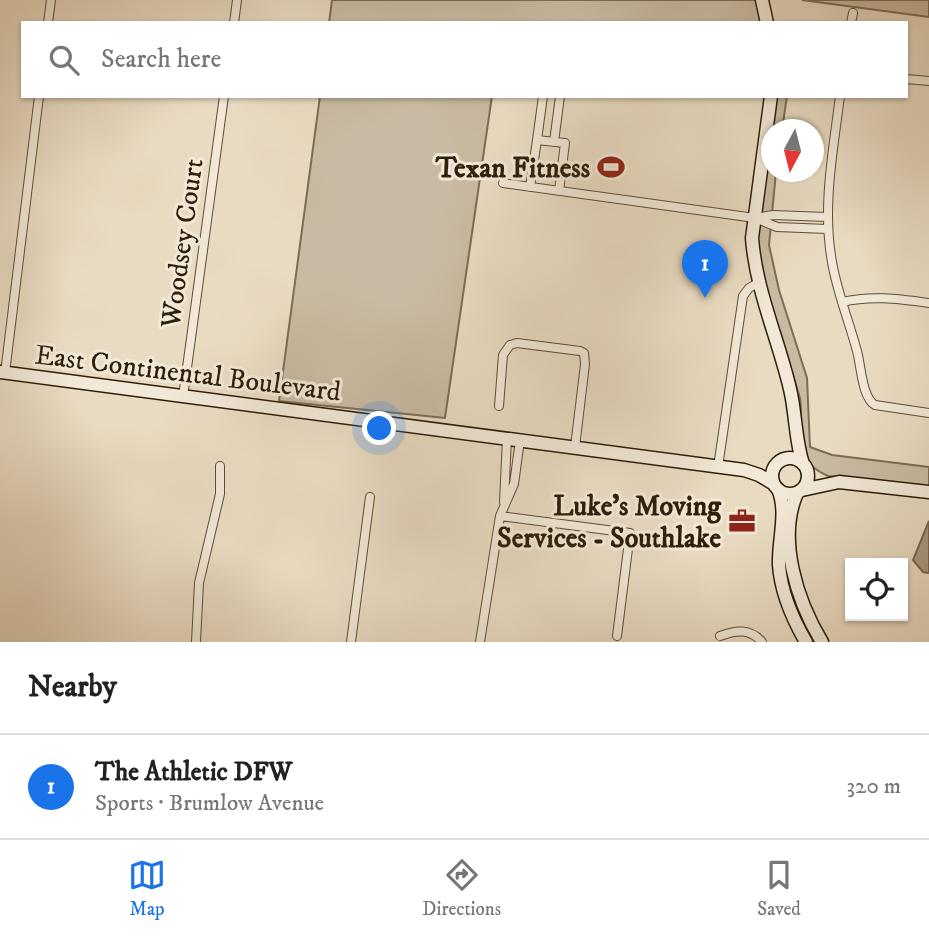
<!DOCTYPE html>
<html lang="en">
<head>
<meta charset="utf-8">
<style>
  :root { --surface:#fff; --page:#f2f2f2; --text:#222; --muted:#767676; --line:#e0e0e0; --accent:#1a73e8 }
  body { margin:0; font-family:"IM FELL DW Pica",serif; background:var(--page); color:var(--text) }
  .controls { position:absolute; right:21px; bottom:21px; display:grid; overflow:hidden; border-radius:0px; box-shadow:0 2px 5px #0004 }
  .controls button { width:63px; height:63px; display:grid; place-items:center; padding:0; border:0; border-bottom:2px solid var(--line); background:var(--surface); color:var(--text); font:35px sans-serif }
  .compass { position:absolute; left:761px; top:119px; width:63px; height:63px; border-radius:50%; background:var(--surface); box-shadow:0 2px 5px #0004; rotate:187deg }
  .you { position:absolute; left:380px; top:429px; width:24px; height:24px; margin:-18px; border:5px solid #fff; border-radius:50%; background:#1a73e8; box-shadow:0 0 0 10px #1a73e833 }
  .badge { display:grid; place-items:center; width:46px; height:46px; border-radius:50%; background:var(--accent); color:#fff; font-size:23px; font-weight:700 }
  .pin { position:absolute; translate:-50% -58px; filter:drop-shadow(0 2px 4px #0008) }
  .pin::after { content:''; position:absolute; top:37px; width:24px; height:21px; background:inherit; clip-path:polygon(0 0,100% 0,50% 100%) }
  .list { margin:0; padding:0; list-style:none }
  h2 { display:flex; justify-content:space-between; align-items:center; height:91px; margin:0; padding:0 28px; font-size:30px }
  h2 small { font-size:23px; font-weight:400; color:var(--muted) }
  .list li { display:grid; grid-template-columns:46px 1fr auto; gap:21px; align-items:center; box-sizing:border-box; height:105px; padding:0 28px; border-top:2px solid var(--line) }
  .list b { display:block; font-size:26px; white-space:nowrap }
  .list p { margin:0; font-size:23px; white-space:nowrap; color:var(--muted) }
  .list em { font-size:23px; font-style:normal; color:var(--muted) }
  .icon { flex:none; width:38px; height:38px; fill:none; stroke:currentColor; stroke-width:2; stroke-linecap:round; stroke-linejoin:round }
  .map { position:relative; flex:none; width:929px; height:642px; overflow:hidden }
  .search { position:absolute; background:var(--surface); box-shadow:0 2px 5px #0004; left:21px; right:21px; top:21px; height:77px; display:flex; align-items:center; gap:18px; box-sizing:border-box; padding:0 24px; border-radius:0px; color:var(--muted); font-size:26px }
  .sheet { height:196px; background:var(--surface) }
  nav { display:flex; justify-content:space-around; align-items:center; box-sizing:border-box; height:98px; border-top:2px solid var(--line); background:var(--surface); font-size:19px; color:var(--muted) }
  nav a { display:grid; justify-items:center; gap:4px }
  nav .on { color:var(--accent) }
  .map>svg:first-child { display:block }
</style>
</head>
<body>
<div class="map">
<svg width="929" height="642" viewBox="0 0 929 642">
  <rect width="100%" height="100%" fill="#e9dbc2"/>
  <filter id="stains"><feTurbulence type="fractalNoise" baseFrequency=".00286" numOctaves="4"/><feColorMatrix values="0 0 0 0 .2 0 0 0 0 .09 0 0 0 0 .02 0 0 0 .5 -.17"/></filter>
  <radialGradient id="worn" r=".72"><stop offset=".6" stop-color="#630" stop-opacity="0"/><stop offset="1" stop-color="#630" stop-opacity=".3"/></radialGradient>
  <!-- green -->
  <path fill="#c9bba3" stroke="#7c6d56" stroke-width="2" d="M332,0h425l7,23h-435z
    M802,0h127v17z
    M320,96h172l-47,322 -166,-17z
    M776,96h11l-5,34 -10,-1z
    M771,130l1,42h4l-7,73 10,45 28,88 3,69 22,8 97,12v22l-101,-13c-39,-17 -23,-43 -28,-78l-41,-132 -2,-26z"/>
  <!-- water -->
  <path fill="#a99b83" stroke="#786952" stroke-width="2" d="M929,521v51l-1,1 -5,-1 -10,-12z"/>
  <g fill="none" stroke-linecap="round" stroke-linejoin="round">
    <defs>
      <path id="street" d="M48,23l3,-23
        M234,23l3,-23
        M851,23l2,-10
        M906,79l23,2
        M840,96c-7,56 -18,111 -8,166 5,30 17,59 25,89 4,14 5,47 18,54l54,8
        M537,140l6,-44
        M554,142l6,-46
        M503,183l252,35 22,9 51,2
        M530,187l7,-47 28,3 -6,48
        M755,218l18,-3 54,2
        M842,302c30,-7 57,-3 87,1
        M5,373l34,-277
        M183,397l41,-301
        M499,406l4,-51 7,-10 7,-2 63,8 4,2 1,11 -10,83
        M718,467l25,-171 6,-8 9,-5
        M504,502l3,-64
        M500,516l130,17 -13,103
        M720,636c16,-6 30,-8 42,6
        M196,642l3,-59 21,-89v-28
        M351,642l19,-145
        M480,642l20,-126 14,-32 6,-44"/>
      <path id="secondary" d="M762,0l5,23
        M771,96l-19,142c4,53 26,100 38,151 6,25 5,51 13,75
        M0,372l744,98 15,5 15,9
        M772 476a18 18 0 1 1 36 0a18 18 0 1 1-36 0Z
        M778,489c10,23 0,51 1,76 2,27 13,53 27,77
        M802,490l37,-8 90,10
        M797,493c-20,46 0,108 25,149"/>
    </defs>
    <!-- street casing -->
    <use href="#street" stroke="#5d4e37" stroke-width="10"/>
    <!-- secondary casing -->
    <use href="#secondary" stroke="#2e1f09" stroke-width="15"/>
    <!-- street -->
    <use href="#street" stroke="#f1e8d7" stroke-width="8"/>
    <!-- secondary -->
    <use href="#secondary" stroke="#f1e8d7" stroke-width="12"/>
  </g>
  <!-- icons -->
  <defs>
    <symbol id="stadium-bare" viewBox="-9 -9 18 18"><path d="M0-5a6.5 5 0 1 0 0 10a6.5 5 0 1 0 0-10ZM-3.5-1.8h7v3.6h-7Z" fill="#8f2418" stroke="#f1e8d7" stroke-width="2.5" paint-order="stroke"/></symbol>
    <symbol id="office-bare" viewBox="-9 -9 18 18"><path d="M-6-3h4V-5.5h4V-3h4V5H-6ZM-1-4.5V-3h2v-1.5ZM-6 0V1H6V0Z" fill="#8f2418" stroke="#f1e8d7" stroke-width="2.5" paint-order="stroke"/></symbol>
  </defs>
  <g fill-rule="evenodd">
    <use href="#stadium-bare" x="592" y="148" width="38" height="38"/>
    <use href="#office-bare" x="723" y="502" width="38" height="38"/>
  </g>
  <g text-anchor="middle" stroke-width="6" stroke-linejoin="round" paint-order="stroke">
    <!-- poi labels -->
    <g font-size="28" font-weight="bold" fill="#2e1f09" stroke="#f1e8d7" text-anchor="end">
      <text x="590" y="177">Texan Fitness</text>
      <text x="721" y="515">Luke’s Moving<tspan x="721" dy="32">Services - Southlake</tspan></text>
    </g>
    <!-- street labels -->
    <g font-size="28" fill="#2e1f09" stroke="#f1e8d7">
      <text transform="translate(181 243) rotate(-82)" y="10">Woodsey Court</text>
      <text transform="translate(188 372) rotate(7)" y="10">East Continental Boulevard</text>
    </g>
  </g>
  <rect width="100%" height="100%" filter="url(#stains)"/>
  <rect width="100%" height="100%" fill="url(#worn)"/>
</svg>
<div class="controls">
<button><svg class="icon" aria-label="locate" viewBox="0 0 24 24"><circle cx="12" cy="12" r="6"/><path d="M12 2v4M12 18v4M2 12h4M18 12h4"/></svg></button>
</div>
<svg class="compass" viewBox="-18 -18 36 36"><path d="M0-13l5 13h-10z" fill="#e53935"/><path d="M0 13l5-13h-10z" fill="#767676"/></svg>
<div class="you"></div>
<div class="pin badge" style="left:705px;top:298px">1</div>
<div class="search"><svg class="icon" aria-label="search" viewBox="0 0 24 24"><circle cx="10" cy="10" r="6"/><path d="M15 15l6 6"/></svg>Search here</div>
</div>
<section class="sheet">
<h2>Nearby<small></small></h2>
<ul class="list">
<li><span class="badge">1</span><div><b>The Athletic DFW</b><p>Sports · Brumlow Avenue</p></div><em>320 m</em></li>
</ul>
</section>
<nav>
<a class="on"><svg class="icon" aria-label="map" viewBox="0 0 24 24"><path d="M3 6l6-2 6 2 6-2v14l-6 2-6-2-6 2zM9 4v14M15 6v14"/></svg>Map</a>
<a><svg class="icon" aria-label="directions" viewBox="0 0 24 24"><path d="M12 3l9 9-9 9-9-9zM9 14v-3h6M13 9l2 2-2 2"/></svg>Directions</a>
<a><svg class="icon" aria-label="saved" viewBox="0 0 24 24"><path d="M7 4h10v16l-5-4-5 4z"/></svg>Saved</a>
</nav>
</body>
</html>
